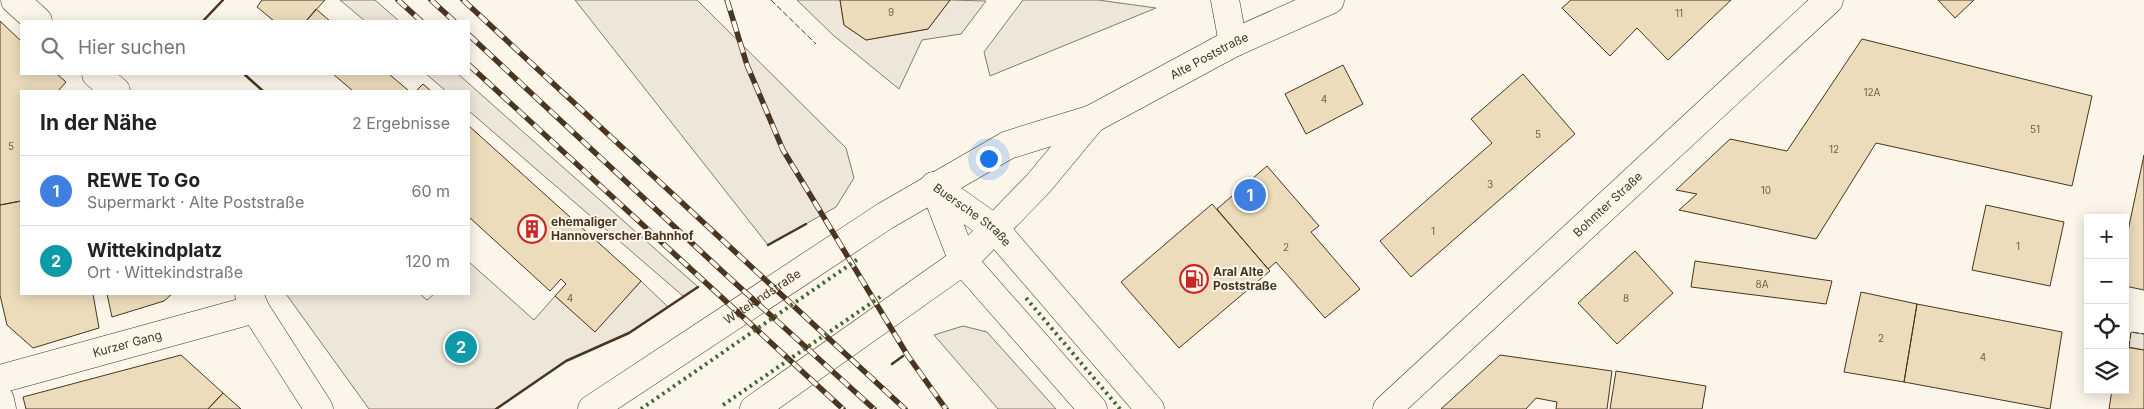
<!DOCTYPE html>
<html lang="de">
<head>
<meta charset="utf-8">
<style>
  :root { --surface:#fff; --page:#f2f2f2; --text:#222; --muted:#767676; --line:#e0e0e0; --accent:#2563eb }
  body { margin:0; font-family:Inter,sans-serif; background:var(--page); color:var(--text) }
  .controls { position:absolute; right:15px; bottom:15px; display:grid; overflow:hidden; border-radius:0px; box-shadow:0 2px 12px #0003 }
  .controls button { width:45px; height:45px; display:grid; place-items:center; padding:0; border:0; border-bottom:1px solid var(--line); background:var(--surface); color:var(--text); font:25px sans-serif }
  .you { position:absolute; left:988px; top:158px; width:18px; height:18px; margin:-12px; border:4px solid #fff; border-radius:50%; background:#1a73e8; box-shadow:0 0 0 8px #1a73e833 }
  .badge { display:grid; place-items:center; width:32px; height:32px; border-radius:50%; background:var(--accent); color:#fff; font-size:16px; font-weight:700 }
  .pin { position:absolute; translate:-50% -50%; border:2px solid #fff; box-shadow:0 1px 5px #0006 }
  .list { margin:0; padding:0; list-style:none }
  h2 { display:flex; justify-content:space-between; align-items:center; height:65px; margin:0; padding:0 20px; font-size:21px }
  h2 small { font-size:16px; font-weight:400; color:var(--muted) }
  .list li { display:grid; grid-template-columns:32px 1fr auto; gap:15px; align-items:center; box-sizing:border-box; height:70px; padding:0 20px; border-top:1px solid var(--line) }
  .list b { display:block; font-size:19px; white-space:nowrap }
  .list p { margin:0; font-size:16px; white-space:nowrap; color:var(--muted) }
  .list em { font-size:16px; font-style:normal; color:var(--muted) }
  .icon { flex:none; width:28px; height:28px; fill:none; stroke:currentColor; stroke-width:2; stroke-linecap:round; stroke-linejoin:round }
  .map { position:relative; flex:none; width:2144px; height:409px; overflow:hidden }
  .search { position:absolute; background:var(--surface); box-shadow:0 2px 12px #0003; left:20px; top:20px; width:450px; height:55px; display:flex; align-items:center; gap:12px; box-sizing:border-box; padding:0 18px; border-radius:0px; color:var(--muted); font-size:19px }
  .panel { position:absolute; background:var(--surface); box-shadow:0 2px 12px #0003; left:20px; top:90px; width:450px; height:205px; border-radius:0px }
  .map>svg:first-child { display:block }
</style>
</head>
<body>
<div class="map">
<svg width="2144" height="409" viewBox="0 0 2144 409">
  <rect width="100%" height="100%" fill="#fbf6e9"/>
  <!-- green -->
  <path fill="#ede6d9" stroke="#887966" d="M340,0h35l24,21h-34z
    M575,0h122l149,148 8,30 -18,29 -68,38z
    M797,0h43l4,25 22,15 62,-11 22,-29 36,1 -25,33 -39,6 -23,49 -66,-54z
    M1023,0h75l58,8 -166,68 -6,-24z
    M426,74h32l240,213 -15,9 -214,-185v-20h-23z
    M469,262l65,58 21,-24 40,35 46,-50 27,26 -39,26 -63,28 -70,48h-127l-83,-115h134l7,6 7,-6h35z
    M963,326l24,6 69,77h-58l-64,-74z
    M2131,332l13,2v16l-15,-3z"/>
  <!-- building -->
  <path fill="#ecdcbc" stroke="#4a3520" d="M262,0h63l-19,21h-32l-17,-14z
    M840,0h110l-22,29 -62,11 -22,-15z
    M1571,0h160l-63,60 -31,-32 -27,28 -48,-48z
    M1938,0h36l-19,18z
    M316,9l14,12h-24z
    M0,21l21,20v33h36l9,8 -8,9h-37v110l-21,4z
    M1862,39l230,57 -20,90 -196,-43 -60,96 -137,-29 18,-16 -21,-4 54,-51 57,12z
    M1343,65l20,39 -57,30 -21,-40z
    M333,74h56l20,17h-56z
    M1523,74l52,60 -164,143 -31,-36 112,-98 -21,-24z
    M423,84l8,7h-15z
    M469,126l172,155 -46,51 -40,-36 11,-12 -5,-5 -11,12 -81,-74z
    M2144,155v135l-19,-4v-41z
    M1267,166l52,60 -8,6 49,57 -35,29 -49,-56 -8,7 -51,-60z
    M21,201v93h72l6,34 -66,20 -26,-23 -7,-30v-90z
    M1212,204l58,67 -91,77 -58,-66z
    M1986,205l78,17 -14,64 -78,-16z
    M1635,251l38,42 -56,51 -39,-41z
    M1695,261l137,20 -6,23 -135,-17z
    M1861,292l56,12 -13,78 -60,-10z
    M107,294h65l-8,7 -52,16z
    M1917,304l145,28 -12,77 -146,-27z
    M2125,347l19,3v59h-35l3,-19h13z
    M181,355l42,38 -15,16h-182l-3,-12z
    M1500,355l112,16 -5,38h-51l1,-7 -21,-4 -10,11h-85z
    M1616,371l90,15 -4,23h-92z
    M223,393l18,16h-33z"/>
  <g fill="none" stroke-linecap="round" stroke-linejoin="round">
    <defs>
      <g id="minor">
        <path d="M15,0l23,21"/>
        <path d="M1225,0l8,43"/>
        <path d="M96,74l20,17"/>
        <path d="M249,294l6,15 64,100"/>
        <path id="s1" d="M0,379l255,-70"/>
        <path d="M0,400l2,9"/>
        <path id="s2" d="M1387,409l442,-409"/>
      </g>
      <g id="secondary">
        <path id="s3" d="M934,186l61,43 155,180"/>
        <path d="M934,186l29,75 130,148"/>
        <path id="s4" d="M592,409l293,-193 123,-71 84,-26 141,-76 97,-43"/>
        <path d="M754,409l209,-148 75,-77 54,-65"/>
      </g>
    </defs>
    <!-- minor casing -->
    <use href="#minor" stroke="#4a3520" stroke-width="29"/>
    <!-- secondary casing -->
    <use href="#secondary" stroke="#4a3520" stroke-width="29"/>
    <!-- minor -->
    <use href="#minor" stroke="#fbf6e9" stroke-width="28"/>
    <!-- secondary -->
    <use href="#secondary" stroke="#fbf6e9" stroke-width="28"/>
    <defs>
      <path id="rail" d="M398,0l23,21
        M431,0l23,21
        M463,0l442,409
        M727,0l20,65 36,85 125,206 38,53
        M469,35l254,237 151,137
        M469,65l374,344"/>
    </defs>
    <!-- rail casing -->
    <use href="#rail" stroke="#4a3520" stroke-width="5.5"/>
    <!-- rail -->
    <use href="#rail" stroke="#fbf6e9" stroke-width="4" stroke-dasharray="11" stroke-linecap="butt"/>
    <!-- hedge -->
    <path stroke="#436837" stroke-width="4" stroke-dasharray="2.5 4" stroke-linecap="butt" d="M1026,298l94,111
      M723,405l160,-110
      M641,409l217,-150"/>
    <!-- fence -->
    <path stroke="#4a3520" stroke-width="1" stroke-dasharray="6 2.5" stroke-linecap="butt" d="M771,0l45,44
      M2129,347l2,-15 13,2"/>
    <!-- wall -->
    <path stroke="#4a3520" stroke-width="2.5" d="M203,21l20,-21
      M244,74l19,17
      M768,245l38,-21
      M892,364l11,-8
      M496,409l70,-48 63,-28 69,-46"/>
  </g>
  <!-- icons -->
  <defs>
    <symbol id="building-ring" viewBox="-11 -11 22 22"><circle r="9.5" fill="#fbf6e9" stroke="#c62828" stroke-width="1.5"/><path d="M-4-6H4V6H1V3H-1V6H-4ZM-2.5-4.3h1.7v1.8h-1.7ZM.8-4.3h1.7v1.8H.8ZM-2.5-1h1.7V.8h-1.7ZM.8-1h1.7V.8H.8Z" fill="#c62828"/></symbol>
    <symbol id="fuel-ring" viewBox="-11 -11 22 22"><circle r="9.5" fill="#fbf6e9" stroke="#c62828" stroke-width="1.5"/><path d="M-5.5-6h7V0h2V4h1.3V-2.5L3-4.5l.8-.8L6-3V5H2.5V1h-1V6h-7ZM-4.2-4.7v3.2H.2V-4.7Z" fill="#c62828"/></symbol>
  </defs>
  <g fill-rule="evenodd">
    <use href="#building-ring" x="516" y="213" width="32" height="32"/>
    <use href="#fuel-ring" x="1178" y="263" width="32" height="32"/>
  </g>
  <g text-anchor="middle" stroke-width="4" stroke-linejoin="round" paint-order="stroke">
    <!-- number labels -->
    <g font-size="10" fill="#725f47">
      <text x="891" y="16">9</text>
      <text x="1679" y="17">11</text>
      <text x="1872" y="96">12A</text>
      <text x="1324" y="103">4</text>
      <text x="2035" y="133">51</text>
      <text x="1538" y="138">5</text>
      <text x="11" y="150">5</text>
      <text x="1834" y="153">12</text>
      <text x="1490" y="188">3</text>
      <text x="1766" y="194">10</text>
      <text x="1433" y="235">1</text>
      <text x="2018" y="250">1</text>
      <text x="1286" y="251">2</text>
      <text x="1762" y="288">8A</text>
      <text x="570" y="302">4</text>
      <text x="1626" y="302">8</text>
      <text x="1881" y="342">2</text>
      <text x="1983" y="361">4</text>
    </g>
    <!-- street labels -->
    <g font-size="12" fill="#4a3520" stroke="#fbf6e9">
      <text dy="4" stroke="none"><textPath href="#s4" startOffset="714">Alte Poststraße</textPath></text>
      <text dy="4" stroke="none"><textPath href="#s2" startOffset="301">Bohmter Straße</textPath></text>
      <text dy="4" stroke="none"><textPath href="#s3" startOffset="48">Buersche Straße</textPath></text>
      <text dy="4" stroke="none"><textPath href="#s4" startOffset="204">Wittekindstraße</textPath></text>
      <text dy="4" stroke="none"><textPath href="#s1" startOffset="132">Kurzer Gang</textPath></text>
    </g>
    <!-- poi labels -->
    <g font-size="12" font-weight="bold" fill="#4a3520" stroke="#fbf6e9" text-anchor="start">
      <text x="551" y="226">ehemaliger<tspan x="551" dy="14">Hannoverscher Bahnhof</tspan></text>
      <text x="1213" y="276">Aral Alte<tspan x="1213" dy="14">Poststraße</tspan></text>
    </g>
  </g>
</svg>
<div class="controls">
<button>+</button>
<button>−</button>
<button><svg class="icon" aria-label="locate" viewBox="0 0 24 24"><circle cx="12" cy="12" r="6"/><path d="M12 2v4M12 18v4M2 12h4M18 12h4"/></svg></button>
<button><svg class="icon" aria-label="layers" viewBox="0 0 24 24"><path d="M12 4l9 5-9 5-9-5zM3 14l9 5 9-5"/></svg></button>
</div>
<div class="you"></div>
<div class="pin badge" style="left:1250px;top:195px;background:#3f7fe0">1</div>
<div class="pin badge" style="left:461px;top:347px;background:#0f9aa8">2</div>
<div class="search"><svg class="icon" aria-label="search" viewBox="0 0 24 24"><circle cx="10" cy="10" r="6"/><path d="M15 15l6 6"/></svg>Hier suchen</div>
<section class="panel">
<h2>In der Nähe<small>2 Ergebnisse</small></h2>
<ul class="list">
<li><span class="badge" style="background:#3f7fe0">1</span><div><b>REWE To Go</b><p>Supermarkt · Alte Poststraße</p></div><em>60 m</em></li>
<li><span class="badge" style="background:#0f9aa8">2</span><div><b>Wittekindplatz</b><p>Ort · Wittekindstraße</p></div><em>120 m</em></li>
</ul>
</section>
</div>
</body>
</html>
